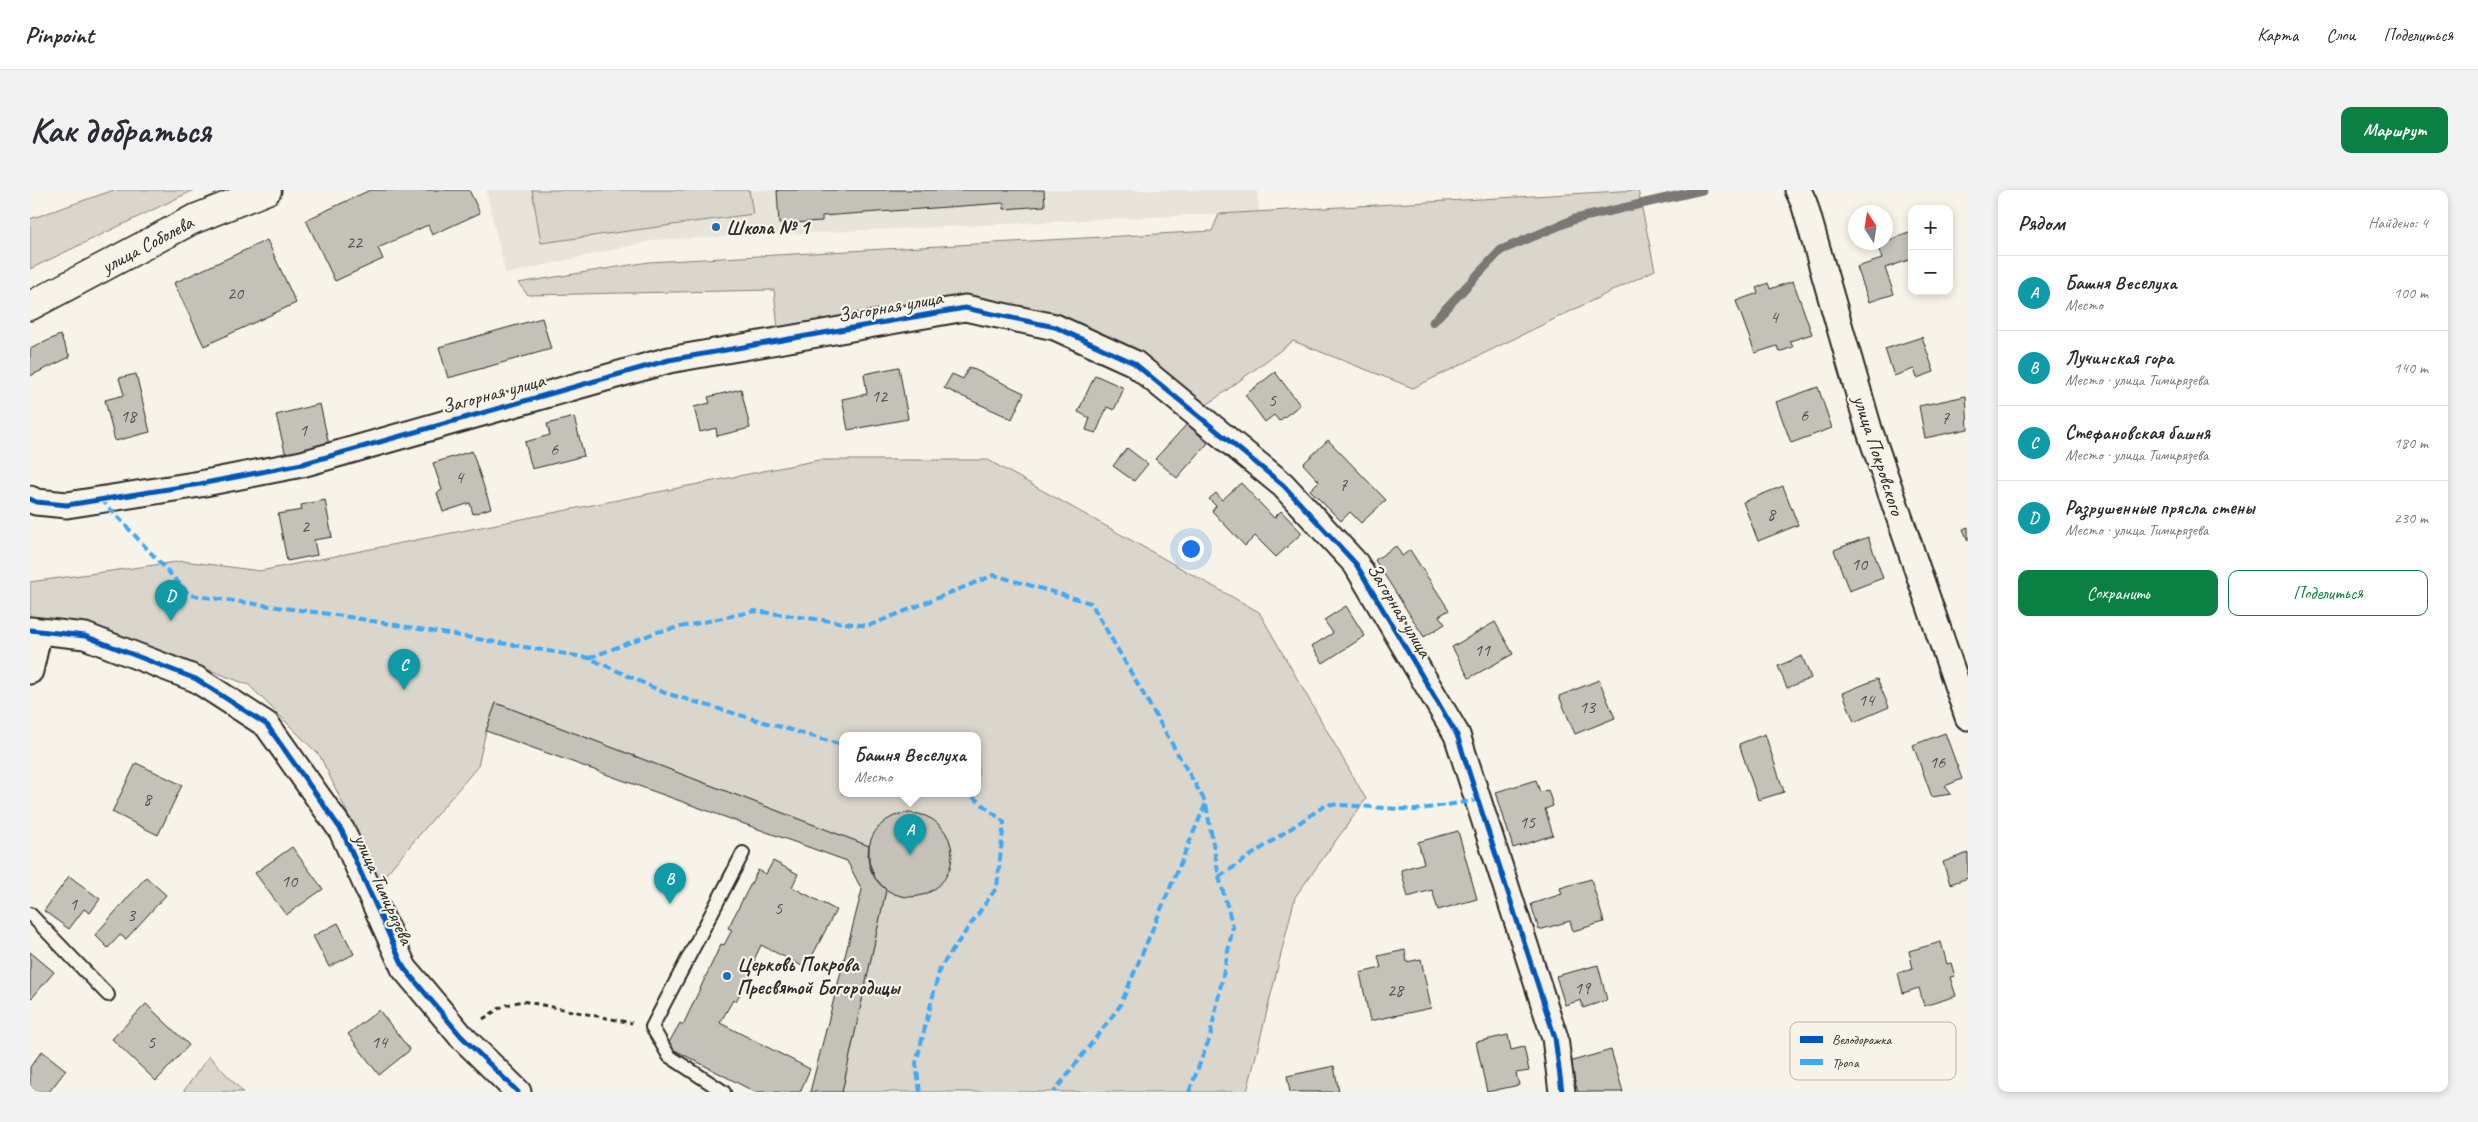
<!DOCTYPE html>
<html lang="ru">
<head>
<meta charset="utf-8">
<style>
  :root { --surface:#fff; --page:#f2f2f3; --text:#2b2b33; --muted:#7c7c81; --line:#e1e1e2; --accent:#0b8043 }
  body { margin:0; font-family:Caveat,sans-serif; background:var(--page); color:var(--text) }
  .controls { position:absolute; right:15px; top:15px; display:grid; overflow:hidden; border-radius:10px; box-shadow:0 2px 8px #0003 }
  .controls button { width:45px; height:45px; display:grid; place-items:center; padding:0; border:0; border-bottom:1px solid var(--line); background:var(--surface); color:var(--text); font:25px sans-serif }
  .compass { position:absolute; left:1818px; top:15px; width:45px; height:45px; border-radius:50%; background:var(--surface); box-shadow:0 2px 8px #0003; rotate:348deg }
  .you { position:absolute; left:1160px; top:358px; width:18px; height:18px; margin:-12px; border:4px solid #fff; border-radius:50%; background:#1a73e8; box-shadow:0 0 0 8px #1a73e833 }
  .badge { display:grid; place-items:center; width:32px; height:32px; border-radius:50%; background:var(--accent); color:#fff; font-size:16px; font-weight:700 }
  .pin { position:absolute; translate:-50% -41px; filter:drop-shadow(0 1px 2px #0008) }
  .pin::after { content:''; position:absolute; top:26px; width:18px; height:15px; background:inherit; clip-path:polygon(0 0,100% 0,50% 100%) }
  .popup { position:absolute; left:809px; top:542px; width:142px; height:65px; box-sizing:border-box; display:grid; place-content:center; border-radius:10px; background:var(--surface); filter:drop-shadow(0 1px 4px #0005); font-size:16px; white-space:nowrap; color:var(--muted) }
  .popup b { font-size:19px; color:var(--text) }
  .popup::after { content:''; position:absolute; left:50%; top:100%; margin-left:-10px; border:10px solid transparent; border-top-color:var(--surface) }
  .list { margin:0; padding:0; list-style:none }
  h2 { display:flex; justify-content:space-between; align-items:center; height:65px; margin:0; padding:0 20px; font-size:21px }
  h2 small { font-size:16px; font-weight:400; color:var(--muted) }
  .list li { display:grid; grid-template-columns:32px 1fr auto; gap:15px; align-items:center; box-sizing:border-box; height:75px; padding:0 20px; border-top:1px solid var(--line) }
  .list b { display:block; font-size:19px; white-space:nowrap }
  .list p { margin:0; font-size:16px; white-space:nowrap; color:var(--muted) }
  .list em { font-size:16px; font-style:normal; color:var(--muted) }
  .actions { display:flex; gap:10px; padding:15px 20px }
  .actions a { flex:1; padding:11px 0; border:1px solid var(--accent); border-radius:10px; text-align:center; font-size:18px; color:var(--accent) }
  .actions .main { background:var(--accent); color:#fff }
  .map { position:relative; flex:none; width:1938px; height:902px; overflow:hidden; border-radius:10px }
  header { display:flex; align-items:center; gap:30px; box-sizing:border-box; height:70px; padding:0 25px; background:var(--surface); border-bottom:1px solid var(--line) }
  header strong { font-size:24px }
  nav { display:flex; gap:28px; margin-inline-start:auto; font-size:18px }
  .intro { display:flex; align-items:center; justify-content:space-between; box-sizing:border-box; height:120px; padding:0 30px }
  h1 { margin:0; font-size:35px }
  .button { padding:12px 22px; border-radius:10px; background:var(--accent); color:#fff; font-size:18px; font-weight:700 }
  main { display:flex; gap:30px; padding:0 30px }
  aside { flex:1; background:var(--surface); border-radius:10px; box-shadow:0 2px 8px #0003 }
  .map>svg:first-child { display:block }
</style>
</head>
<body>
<header>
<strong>Pinpoint</strong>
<nav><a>Карта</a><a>Слои</a><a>Поделиться</a></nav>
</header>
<div class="intro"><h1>Как добраться</h1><a class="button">Маршрут</a></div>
<main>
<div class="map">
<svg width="1938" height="902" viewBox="0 0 1938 902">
  <rect width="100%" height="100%" fill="#f7f3e8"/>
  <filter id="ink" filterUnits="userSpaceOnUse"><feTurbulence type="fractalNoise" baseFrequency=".02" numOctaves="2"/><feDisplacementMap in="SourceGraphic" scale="10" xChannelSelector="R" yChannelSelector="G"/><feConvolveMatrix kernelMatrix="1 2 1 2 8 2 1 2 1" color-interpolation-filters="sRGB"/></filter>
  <g filter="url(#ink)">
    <!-- built -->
    <path fill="#e8e4da" d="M456,0h771l2,22 -604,28 -149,34z"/>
    <!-- green -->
    <path fill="#dad6cc" stroke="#82807c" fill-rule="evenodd" d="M84,0h80l-164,79v-50z
      M502,0h217l4,24 -212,29z
      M1608,0l17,80 -242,118 -120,-47 -89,66 -133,-84 -106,-22 -187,27 -4,-38 -246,5 -10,-12 131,-21 563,-31 7,-17z
      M789,270h169l271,152 107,187 -71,98 -48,195h-405l44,-202c17,6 36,11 50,-3 51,-49 -35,-114 -67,-41l-373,-143 -10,28 -8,35 -98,115 -60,-125 -71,-71 -157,-60 -62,-2v-41l154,-21 76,10zM812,546h136v58h-136z
      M179,866l34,36h-60z"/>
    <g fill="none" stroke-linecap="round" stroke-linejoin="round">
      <!-- stream -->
      <path stroke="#7a7874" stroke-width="9" d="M1403,132l68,-72 74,-31 127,-29"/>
    </g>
    <!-- building -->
    <path fill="#c4c1b9" stroke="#2b2b2b" d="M340,0h99l11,23 -48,22 -4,-10 -50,23 5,11 -48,22 -29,-61z
      M747,0h267l1,16 -41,3v-6l-182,13v5l-43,3z
      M1882,42v27l-27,9 9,26 -25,8 -12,-35 25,-8 -5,-15z
      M237,50l29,63 -92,43 -30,-63z
      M1763,91l19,53 -22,7 3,6 -14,5 -2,-6 -22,7 -19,-52 22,-8 -2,-5 12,-5 2,6z
      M512,128l9,31 -103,29 -9,-31z
      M30,145l10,22 -40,19v-27z
      M1892,147l12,35 -17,6 -3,-9 -20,7 -9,-27z
      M869,177l9,52 -60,11 -6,-31 25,-5 -3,-20z
      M939,177l55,26 -12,26 -68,-31 8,-14 11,5z
      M1245,182l25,33 -21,16 -5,-6 -9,7 -20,-27z
      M106,184l14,58 -35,9 -10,-41 19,-5 -5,-17z
      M1065,185l29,13 -10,22 -7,-3 -11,26 -10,-3 4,-12 -12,-6z
      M1788,197l14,41 -41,15 -15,-41z
      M711,199l9,39 -33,8 -1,-8 -16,4 -6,-25 16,-4 -2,-6z
      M1936,206l2,33 -43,9 -6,-32z
      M290,214l9,41 -43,11 -10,-41z
      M544,227l10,39 -52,13 -7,-27 25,-7 -3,-11z
      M1157,234l21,19 -31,35 -22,-19z
      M1298,250l58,60 -25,23 -11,-11 -9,9 -31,-31 9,-9 -16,-17z
      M1097,258l21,16 -14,17 -21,-15z
      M442,261l19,57 -18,6 -3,-11 -27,9 -6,-19 5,-3 -9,-27z
      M1211,293l33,35 7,-7 21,22 -26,24 -21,-21 -10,10 -33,-35 4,-5 -7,-7 7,-6 6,7z
      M1753,296l15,39 -40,16 -15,-39z
      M295,310l7,37 -18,3 3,15 -30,6 -9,-47 24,-4 -1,-5z
      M1938,337v14l-5,-12z
      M1838,347l15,41 -34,13 -15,-41z
      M1366,356l6,10 8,-6 39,60 -10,6 6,8 -21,13 -49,-77z
      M1316,416l19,30 -42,27 -11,-17 21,-13 -9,-13z
      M1465,432l18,32 -44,24 -17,-31z
      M1772,466l9,22 -24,10 -9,-22z
      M1847,489l12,28 -35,15 -11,-29z
      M1569,490l16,38 -40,16 -16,-38z
      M466,513l373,143v16l6,16 11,12 -44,202h-32l52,-202 -15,-29 -361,-130z
      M1915,543l17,46 -17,7 6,8 -19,3 -19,-52z
      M1735,544l19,58 -26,8 -19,-56z
      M106,573l46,22 -24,50 -46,-23z
      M1506,590l4,12 8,-2 5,16 -8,3 8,26 -40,13 -17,-56z
      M838 665a42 42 0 1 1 84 0a42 42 0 1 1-84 0Z
      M1428,641l19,68 -39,11 -6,-20 -24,7 -7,-27 23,-7 -6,-21z
      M262,657l31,42 -37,26 -31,-42z
      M1938,663v25l-18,6 -7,-22z
      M743,671l25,13 -6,13 44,23 -30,58 -45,-23 -7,15 3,2 -21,39 -3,-1 -13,23 90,46 -10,23h-45l-88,-46 13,-23 3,2 38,-81 3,1 8,-15 -4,-2 30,-58 8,4z
      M39,686l31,23 -10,14 -6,-4 -15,20 -25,-18z
      M116,687l20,18 -40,44 -6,-4 -12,13 -13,-13z
      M1561,689l13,43 -31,9 -3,-10 -31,9 -8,-26 31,-10 -2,-6z
      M308,733l16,31 -25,13 -16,-31z
      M1911,752l6,22 4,-1 4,13 -5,1 6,19 -32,10 -5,-18 -16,5 -5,-20 15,-4 -4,-18z
      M1375,760l2,12 14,-3 10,49 -61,13 -10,-48 21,-5 -3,-12z
      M0,762l24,20 -22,26 -2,-2z
      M1568,775l9,35 -24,8 -2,-8 -16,5 -9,-29z
      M116,814l43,41 -33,36 -44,-42z
      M349,820l31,40 -31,25 -31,-41z
      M1478,845l3,15 13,-3 5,24 -13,2 3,12 -32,7 -11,-50z
      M1581,860l12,42h-45l-9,-30z
      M12,861l24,19 -17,22h-19v-25z
      M1304,876l5,26h-49l-3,-16z"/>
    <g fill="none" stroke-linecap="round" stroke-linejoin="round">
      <defs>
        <path id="service" d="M0,724l78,81
          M694,902l-55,-36 -17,-29 91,-174"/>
        <path id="minor" d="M1768,0l6,13 65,226 99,288
          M0,309l6,3 31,3 133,-21 102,-20 367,-104 296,-52 90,19 79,36 149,122 73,79 101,171 98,303 7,54
          M0,440l55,6 111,43 71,46 75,106 62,137 57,68 57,56
          M0,481l9,-40"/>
        <path id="secondary" d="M0,116l162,-86 75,-30"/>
      </defs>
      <!-- service casing -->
      <use href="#service" stroke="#2b2b2b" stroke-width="16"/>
      <!-- minor casing -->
      <use href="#minor" stroke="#2b2b2b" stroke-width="29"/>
      <!-- secondary casing -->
      <use href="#secondary" stroke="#2b2b2b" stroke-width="31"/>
      <!-- path -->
      <path stroke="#2b2b2b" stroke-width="3" stroke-dasharray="5 4" stroke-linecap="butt" d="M453,829l20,-13 19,-5 110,22"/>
      <!-- service -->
      <use href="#service" stroke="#f7f3e8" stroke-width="12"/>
      <!-- minor -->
      <use href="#minor" stroke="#f7f3e8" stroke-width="25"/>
      <!-- secondary -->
      <use href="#secondary" stroke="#f7f3e8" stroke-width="28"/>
      <!-- quiet -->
      <path stroke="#3fa9f5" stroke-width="4" stroke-dasharray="8 4" stroke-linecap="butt" d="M71,309l89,96 153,21 246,42 76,35 177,52
        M559,468l68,-26 98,-21 113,15 126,-51 97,28 115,200 -86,203 -66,86
        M1189,687l108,-73 88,6 63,-10
        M890,902l-4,-29 24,-95 57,-81 7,-65 -35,-28
        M1159,902l21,-55 23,-110 -14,-50 -13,-73"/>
      <defs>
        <path id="cycleway" d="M0,309l6,3 31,3 133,-21 102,-20 367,-104 296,-52 90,19 79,36 149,122 73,79 101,171 98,303 7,54
          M0,440l55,6 111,43 71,46 75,106 62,137 57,68 57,56"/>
      </defs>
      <!-- cycleway casing -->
      <use href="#cycleway" stroke="#f7f3e8" stroke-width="8"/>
      <!-- cycleway -->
      <use href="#cycleway" stroke="#0057b8" stroke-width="5"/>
    </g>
  </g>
  <!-- markers -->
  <g fill="#1f6fb2" stroke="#f7f3e8" stroke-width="2">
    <circle cx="686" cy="37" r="5"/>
    <circle cx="697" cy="786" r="5"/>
  </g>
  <g text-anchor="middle" stroke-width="4.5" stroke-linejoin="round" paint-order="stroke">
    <!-- number labels -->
    <g font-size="18" fill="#51504e">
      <text x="324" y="58">22</text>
      <text x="205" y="109">20</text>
      <text x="1744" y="133">4</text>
      <text x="849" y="212">12</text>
      <text x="1242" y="216">5</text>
      <text x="1774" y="231">6</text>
      <text x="98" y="232">18</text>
      <text x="1915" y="234">7</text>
      <text x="273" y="246">1</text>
      <text x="524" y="265">6</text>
      <text x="429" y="293">4</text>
      <text x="1313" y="301">7</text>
      <text x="1741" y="330">8</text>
      <text x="275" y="342">2</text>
      <text x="1829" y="380">10</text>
      <text x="1452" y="466">11</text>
      <text x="1836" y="516">14</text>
      <text x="1557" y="523">13</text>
      <text x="1907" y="578">16</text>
      <text x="117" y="615">8</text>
      <text x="1497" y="638">15</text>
      <text x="259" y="697">10</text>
      <text x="43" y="720">1</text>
      <text x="748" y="724">5</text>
      <text x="101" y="731">3</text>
      <text x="1552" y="804">19</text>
      <text x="1365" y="806">28</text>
      <text x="121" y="858">5</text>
      <text x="349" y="858">14</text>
    </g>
    <!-- poi labels -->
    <g font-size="20" font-weight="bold" fill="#2b2b2b" stroke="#f7f3e8" text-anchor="start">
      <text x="696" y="44">Школа № 1</text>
      <text x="707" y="781">Церковь Покрова<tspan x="707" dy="23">Пресвятой Богородицы</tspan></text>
    </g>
    <!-- street labels -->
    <g font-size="20" fill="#2b2b2b" stroke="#f7f3e8">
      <text transform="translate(117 54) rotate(-28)" y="7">улица Соболева</text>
      <text transform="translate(860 116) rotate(-10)" y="7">Загорная улица</text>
      <text transform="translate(463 203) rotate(-15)" y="7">Загорная улица</text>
      <text transform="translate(1849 265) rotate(72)" y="7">улица Покровского</text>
      <text transform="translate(1370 420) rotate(59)" y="7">Загорная улица</text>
      <text transform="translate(354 699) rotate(66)" y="7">улица Тимирязева</text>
    </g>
  </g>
  <!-- legend -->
  <rect x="1760" y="832" width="166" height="58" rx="8" fill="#f7f3e8" stroke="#bab7af" stroke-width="1"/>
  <rect x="1770" y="846" width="23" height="7" fill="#0057b8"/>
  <rect x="1770" y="869" width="23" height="6" fill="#3fa9f5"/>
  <g font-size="14" fill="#2b2b2b">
    <text x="1802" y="854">Велодорожка</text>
    <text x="1802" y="877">Тропа</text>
  </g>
</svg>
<div class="controls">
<button>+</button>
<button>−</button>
</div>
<svg class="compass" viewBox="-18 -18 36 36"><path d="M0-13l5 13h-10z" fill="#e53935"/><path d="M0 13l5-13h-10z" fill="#7c7c81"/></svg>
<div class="you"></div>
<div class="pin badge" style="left:880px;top:665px;background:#0f9aa8">A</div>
<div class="popup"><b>Башня Веселуха</b>Место</div>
<div class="pin badge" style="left:640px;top:714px;background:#0f9aa8">B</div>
<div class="pin badge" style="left:374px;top:500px;background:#0f9aa8">C</div>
<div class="pin badge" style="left:141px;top:431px;background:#0f9aa8">D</div>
</div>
<aside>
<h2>Рядом<small>Найдено: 4</small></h2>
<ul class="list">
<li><span class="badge" style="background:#0f9aa8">A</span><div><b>Башня Веселуха</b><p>Место</p></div><em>100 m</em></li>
<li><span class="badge" style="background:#0f9aa8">B</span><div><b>Лучинская гора</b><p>Место · улица Тимирязева</p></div><em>140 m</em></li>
<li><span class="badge" style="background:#0f9aa8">C</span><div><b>Стефановская башня</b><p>Место · улица Тимирязева</p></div><em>180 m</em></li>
<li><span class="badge" style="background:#0f9aa8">D</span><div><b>Разрушенные прясла стены</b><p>Место · улица Тимирязева</p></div><em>230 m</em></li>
</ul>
<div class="actions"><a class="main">Сохранить</a><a>Поделиться</a></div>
</aside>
</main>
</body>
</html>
